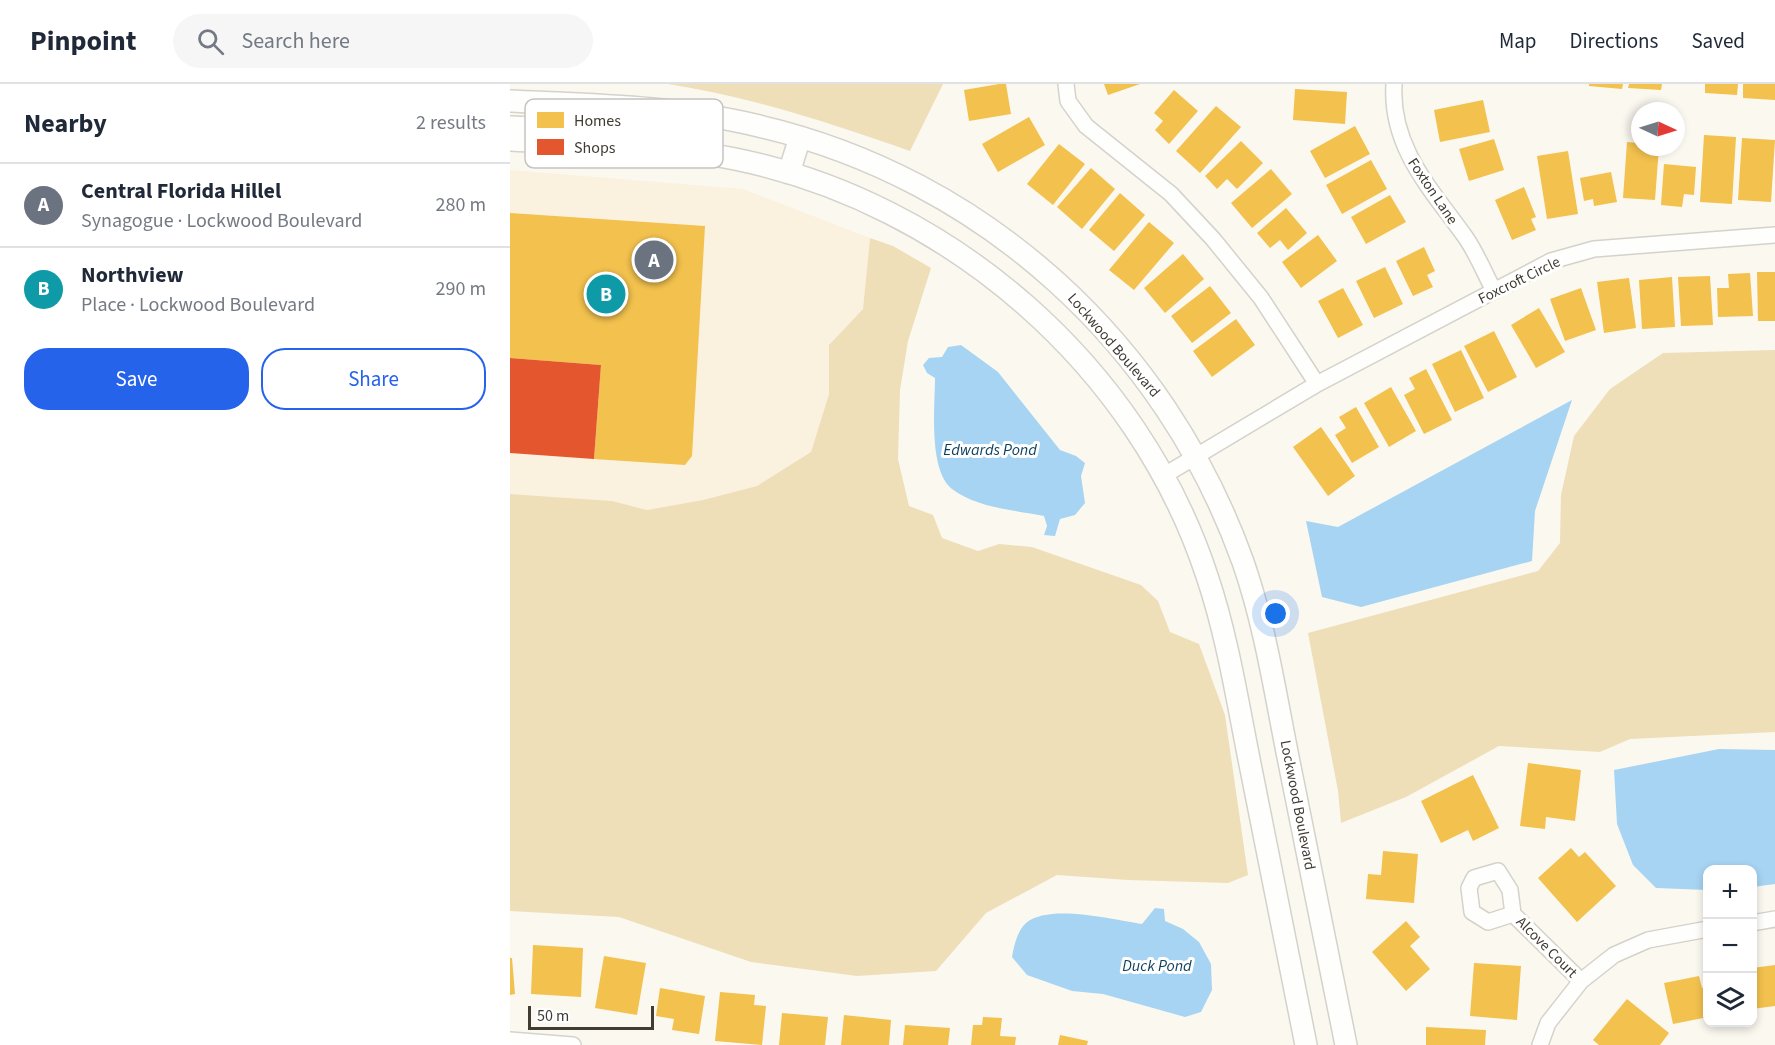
<!DOCTYPE html>
<html lang="en">
<head>
<meta charset="utf-8">
<style>
  :root { --surface:#fff; --page:#f6f6f7; --text:#1f2937; --muted:#747a83; --line:#e0e1e3; --accent:#2563eb }
  body { margin:0; font-family:"Source Sans 3",sans-serif; background:var(--page); color:var(--text) }
  .controls { position:absolute; right:18px; bottom:18px; display:grid; overflow:hidden; border-radius:12px; box-shadow:0 3px 9px #0003 }
  .controls button { width:54px; height:54px; display:grid; place-items:center; padding:0; border:0; border-bottom:2px solid var(--line); background:var(--surface); color:var(--text); font:30px sans-serif }
  .compass { position:absolute; left:1121px; top:18px; width:54px; height:54px; border-radius:50%; background:var(--surface); box-shadow:0 3px 9px #0003; rotate:94deg }
  .scale { position:absolute; left:18px; bottom:15px; width:126px; box-sizing:border-box; padding-left:6px; border:3px solid #403c33; border-top:0; font-size:16px; line-height:21px; white-space:nowrap; color:#403c33; -webkit-text-stroke:4px #fff; paint-order:stroke }
  .you { position:absolute; left:766px; top:530px; width:21px; height:21px; margin:-15px; border:4px solid #fff; border-radius:50%; background:#1a73e8; box-shadow:0 0 0 9px #1a73e833 }
  .badge { display:grid; place-items:center; width:39px; height:39px; border-radius:50%; background:var(--accent); color:#fff; font-size:20px; font-weight:700 }
  .pin { position:absolute; translate:-50% -50%; border:3px solid #fff; box-shadow:0 2px 6px #0006 }
  .list { margin:0; padding:0; list-style:none }
  h2 { display:flex; justify-content:space-between; align-items:center; height:78px; margin:0; padding:0 24px; font-size:26px }
  h2 small { font-size:20px; font-weight:400; color:var(--muted) }
  .list li { display:grid; grid-template-columns:39px 1fr auto; gap:18px; align-items:center; box-sizing:border-box; height:84px; padding:0 24px; border-top:2px solid var(--line) }
  .list b { display:block; font-size:22px; white-space:nowrap }
  .list p { margin:0; font-size:20px; white-space:nowrap; color:var(--muted) }
  .list em { font-size:20px; font-style:normal; color:var(--muted) }
  .actions { display:flex; gap:12px; padding:18px 24px }
  .actions a { flex:1; padding:14px 0; border:2px solid var(--accent); border-radius:24px; text-align:center; font-size:21px; color:var(--accent) }
  .actions .main { background:var(--accent); color:#fff }
  .icon { flex:none; width:33px; height:33px; fill:none; stroke:currentColor; stroke-width:2; stroke-linecap:round; stroke-linejoin:round }
  .map { position:relative; flex:none; width:1265px; height:961px; overflow:hidden }
  header { display:flex; align-items:center; gap:36px; box-sizing:border-box; height:84px; padding:0 30px; background:var(--surface); border-bottom:2px solid var(--line) }
  header strong { font-size:28px }
  nav { display:flex; gap:33px; margin-inline-start:auto; font-size:21px }
  .search { width:420px; height:54px; background:var(--page); display:flex; align-items:center; gap:15px; box-sizing:border-box; padding:0 21px; border-radius:33px; color:var(--muted); font-size:22px }
  main { display:flex }
  aside { flex:1; background:var(--surface) }
  .map>svg:first-child { display:block }
</style>
</head>
<body>
<header>
<strong>Pinpoint</strong>
<div class="search"><svg class="icon" aria-label="search" viewBox="0 0 24 24"><circle cx="10" cy="10" r="6"/><path d="M15 15l6 6"/></svg>Search here</div>
<nav><a>Map</a><a>Directions</a><a>Saved</a></nav>
</header>
<main>
<aside>
<h2>Nearby<small>2 results</small></h2>
<ul class="list">
<li><span class="badge" style="background:#6b7280">A</span><div><b>Central Florida Hillel</b><p>Synagogue · Lockwood Boulevard</p></div><em>280 m</em></li>
<li><span class="badge" style="background:#0f9aa8">B</span><div><b>Northview</b><p>Place · Lockwood Boulevard</p></div><em>290 m</em></li>
</ul>
<div class="actions"><a class="main">Save</a><a>Share</a></div>
</aside>
<div class="map">
<svg width="1265" height="961" viewBox="0 0 1265 961">
  <rect width="100%" height="100%" fill="#fbf8f0"/>
  <!-- built -->
  <path fill="#faf2df" d="M0,86l233,19 127,49 -7,71 -34,36v49l-18,58 -54,34 -54,14 -56,10 -35,-9 -102,-7z"/>
  <!-- green -->
  <path fill="#eedfb9" d="M158,0h275l-33,67c-80,-28 -159,-54 -242,-67z
    M360,154l23,8 38,22 -23,73 -8,49 -2,69 11,47 24,9 9,23 36,13 21,-7 33,3 109,38 17,16 12,31 29,12 26,71 23,160 -20,8 -100,-3 -71,-5 -71,38 -50,58 -79,5 -106,-14 -132,-45 -109,-6v-417l102,7 35,9 56,-10 54,-14 54,-34 18,-58v-49l34,-36z
    M1265,266v382l-145,7 -30,13 -101,-6 -93,51 -65,26 -3,-32 -30,-158 230,-62 22,-28 1,-48 13,-59 36,-47 53,-36z"/>
  <!-- water -->
  <path fill="#a7d4f2" d="M451,261l37,27 62,78 16,6 9,7 -4,13 4,27 -10,12 -15,4 -5,17 -11,-1 3,-9 -3,-10c-30,-6 -67,-8 -92,-27 -24,-19 -17,-83 -17,-111l-8,-5 -4,-8 6,-7 13,-1 6,-10z
    M1062,316l-37,111 -3,50 -171,46 -39,-10 -16,-76 32,6z
    M1209,665l56,1v134l-22,3 -1,-17h-44l-1,20 -51,-2 -23,-23 -16,-41 -3,-54z
    M645,824l9,1 1,12 18,8 16,13 12,22 1,26 -11,22 -16,5 -82,-23 -31,-3 -45,-16 -15,-18c2,-11 5,-26 14,-34 23,-20 89,-3 116,1z"/>
  <!-- homes -->
  <path fill="#f2c14e" d="M489,0h7l5,30 -42,7 -5,-31z
    M594,0h36l-32,11z
    M1079,0h34l-1,5 -33,-3z
    M1119,0h33l-1,6 -33,-2z
    M1195,0h33l-1,11 -32,-2z
    M1233,0h32v16l-32,-2z
    M785,5l52,3 -2,32 -52,-4z
    M664,6l24,21 -29,33 -14,-14 8,-9 -9,-8z
    M973,16l7,32 -50,10 -6,-32z
    M706,22l25,21 -41,46 -24,-22z
    M519,33l16,28 -47,27 -16,-28z
    M845,42l15,28 -45,24 -15,-27z
    M1194,51l32,2 -4,67 -32,-2z
    M1232,54l33,2 -4,62 -33,-2z
    M984,55l10,31 -35,11 -10,-32z
    M731,57l22,22 -26,26 -10,-10 -10,10 -12,-13z
    M1117,58l13,1v4h19l-4,53 -32,-2z
    M549,60l26,20 -32,41 -26,-21z
    M1058,67l10,63 -31,5 -10,-63z
    M861,76l16,29 -45,25 -16,-29z
    M1154,80l32,3 -2,28 -10,-1 -2,13 -21,-2z
    M581,84l24,21 -33,40 -25,-22z
    M761,85l21,25 -40,34 -21,-25z
    M1101,88l6,30 -23,4 -1,-7 -9,2 -4,-23z
    M1014,103l12,30 -5,2 5,11 -24,10 -17,-40z
    M610,109l25,22 -31,36 -25,-21z
    M880,111l16,27 -40,22 -15,-27z
    M776,124l21,25 -19,17 -8,-10 -10,8 -13,-15z
    M0,129l195,13 -13,230 -7,9 -91,-6 7,-94 -91,-7z
    M639,138l25,21 -40,47 -25,-20z
    M808,151l19,26 -36,27 -19,-26z
    M914,163l11,24 -8,4 6,12 -20,9 -17,-35z
    M673,170l21,25 -39,34 -21,-25z
    M875,183l18,37 -29,14 -18,-37z
    M1247,188h18v49h-17z
    M1240,189l3,43 -35,1 -1,-29h12l-1,-14z
    M1200,192l3,49 -32,1 -3,-49z
    M1162,193l3,50 -33,2 -3,-49z
    M1119,194l7,50 -32,5 -7,-51z
    M700,202l21,27 -39,30 -21,-27z
    M833,204l20,37 -25,13 -20,-37z
    M1071,204l15,42 -31,11 -15,-42z
    M1029,224l26,44 -29,16 -25,-43z
    M726,235l19,26 -43,32 -19,-26z
    M984,247l23,46 -29,15 -24,-46z
    M951,266l23,48 -29,14 -23,-48z
    M916,285l26,51 -28,14 -20,-39 11,-6 -6,-11z
    M881,303l25,44 -27,16 -25,-44z
    M846,323l23,40 -27,16 -17,-28 11,-7 -7,-11z
    M811,343l34,49 -27,20 -35,-49z
    M1018,679l53,7 -6,51 -29,-4 -1,12 -25,-3z
    M963,691l26,53 -26,13 -5,-11 -27,13 -20,-42z
    M1061,764l8,9 6,-5 31,34 -39,36 -39,-44z
    M873,767l35,3 -4,49 -48,-4 2,-25 13,1z
    M896,837l14,16 -10,9 20,23 -24,22 -34,-39z
    M23,861l50,3 -2,49 -50,-3z
    M94,872l42,7 -9,52 -42,-7z
    M0,874h2l3,36 -5,1z
    M964,879l47,3 -4,54 -47,-4z
    M1265,881v41l-23,3v-41z
    M1189,892l3,12 6,-1v30l-35,7 -9,-41z
    M150,904l45,8 -6,38 -27,-4 2,-11 -18,-3z
    M210,908l35,3 -1,10 12,1 -4,39 -47,-4z
    M1117,915l42,34 -9,12h-61l-6,-5z
    M272,929l46,4 -3,28h-46z
    M334,931l47,5 -2,25h-48z
    M473,933l19,1 -2,18 16,1 -1,8h-44l2,-20h9z
    M395,941l45,3 -2,17h-45z
    M916,943l60,3 -1,15h-59z
    M550,951l28,6 -1,4h-29z"/>
  <!-- shops -->
  <path fill="#e4572e" d="M0,274l91,7 -7,94 -84,-6z"/>
  <g fill="none" stroke-linecap="round" stroke-linejoin="round">
    <defs>
      <path id="street" d="M556,0l2,17 18,25 85,68 42,45 48,59 56,86
        M884,0c-4,64 38,106 72,154 11,16 19,36 28,53
        M653,392l154,-92 234,-123 43,-12 181,-14
        M1003,830l-25,8 -16,-10 -3,-24 5,-10 24,-7 12,19 3,24 68,67
        M1242,839l23,-4
        M0,956l63,5
        M1030,961l8,-22 33,-42 33,-26 34,-15 60,-11"/>
      <path id="secondary" d="M0,17c83,4 168,5 249,25 226,53 406,218 484,436 22,63 32,130 45,195 19,96 38,192 58,288
        M0,43c24,2 38,0 49,-24
        M0,56c75,4 151,4 225,19 215,44 403,207 472,417 21,62 31,129 44,193 18,92 36,184 55,276
        M279,89l11,-36"/>
    </defs>
    <!-- street casing -->
    <use href="#street" stroke="#d4d2ca" stroke-width="18"/>
    <!-- secondary casing -->
    <use href="#secondary" stroke="#d4d2ca" stroke-width="24"/>
    <!-- street -->
    <use href="#street" stroke="#fefefd" stroke-width="15"/>
    <!-- secondary -->
    <use href="#secondary" stroke="#fefefd" stroke-width="21"/>
  </g>
  <g text-anchor="middle" stroke-width="6" stroke-linejoin="round" paint-order="stroke">
    <!-- street labels -->
    <g font-size="15" fill="#403c33" stroke="#fff">
      <text transform="translate(923 107) rotate(56)" y="5">Foxton Lane</text>
      <text transform="translate(1009 196) rotate(-26)" y="5">Foxcroft Circle</text>
      <text transform="translate(604 261) rotate(49)" y="5">Lockwood Boulevard</text>
      <text transform="translate(788 721) rotate(79)" y="5">Lockwood Boulevard</text>
      <text transform="translate(1037 863) rotate(45)" y="5">Alcove Court</text>
    </g>
    <!-- water labels -->
    <g font-size="16" font-style="italic" fill="#0b3f5e" stroke="#fff">
      <text x="480" y="371">Edwards Pond</text>
      <text x="647" y="887">Duck Pond</text>
    </g>
  </g>
  <!-- legend -->
  <rect x="15" y="15" width="198" height="69" rx="9" fill="#fff" stroke="#c6c4c2" stroke-width="1.5"/>
  <rect x="27" y="28" width="27" height="16" fill="#f2c14e"/>
  <rect x="27" y="55" width="27" height="16" fill="#e4572e"/>
  <g font-size="16" fill="#403c33">
    <text x="64" y="42">Homes</text>
    <text x="64" y="69">Shops</text>
  </g>
</svg>
<div class="controls">
<button>+</button>
<button>−</button>
<button><svg class="icon" aria-label="layers" viewBox="0 0 24 24"><path d="M12 4l9 5-9 5-9-5zM3 14l9 5 9-5"/></svg></button>
</div>
<svg class="compass" viewBox="-18 -18 36 36"><path d="M0-13l5 13h-10z" fill="#e53935"/><path d="M0 13l5-13h-10z" fill="#747a83"/></svg>
<div class="scale">50 m</div>
<div class="you"></div>
<div class="pin badge" style="left:144px;top:176px;background:#6b7280">A</div>
<div class="pin badge" style="left:96px;top:210px;background:#0f9aa8">B</div>
</div>
</main>
</body>
</html>
